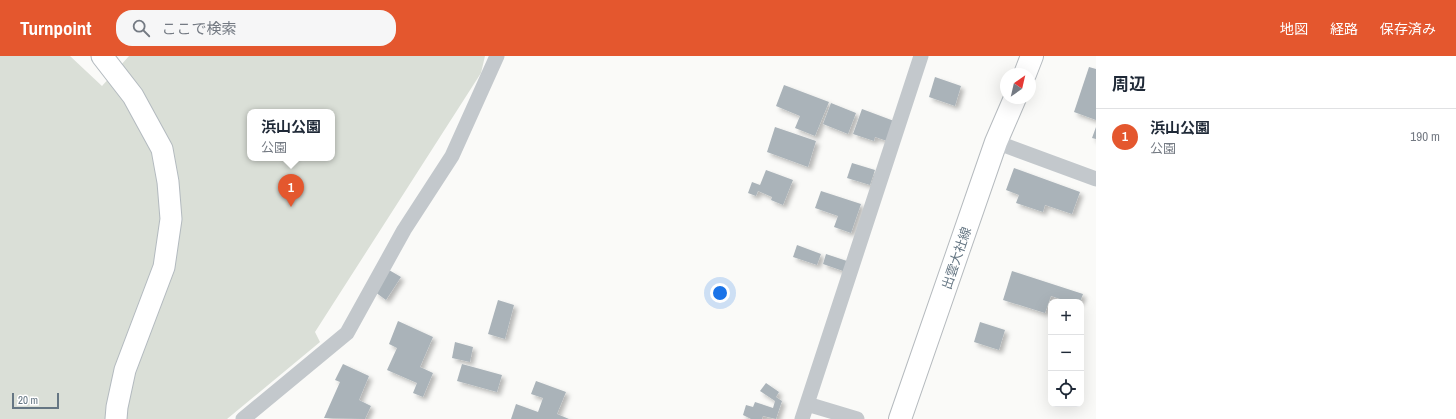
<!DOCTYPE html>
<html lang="ja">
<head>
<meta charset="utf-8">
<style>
  :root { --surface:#fff; --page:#f6f6f7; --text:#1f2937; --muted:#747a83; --line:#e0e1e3; --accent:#e4572e }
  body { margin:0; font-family:"Archivo Narrow","Noto Sans JP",sans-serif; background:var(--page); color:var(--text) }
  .controls { position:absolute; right:12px; bottom:12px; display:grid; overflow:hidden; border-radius:8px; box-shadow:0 4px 16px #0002 }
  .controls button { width:36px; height:36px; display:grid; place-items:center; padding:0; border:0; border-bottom:1px solid var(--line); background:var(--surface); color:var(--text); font:20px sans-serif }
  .compass { position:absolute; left:1000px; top:12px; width:36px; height:36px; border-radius:50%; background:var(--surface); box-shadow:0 4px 16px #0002; rotate:34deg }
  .scale { position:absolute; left:12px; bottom:10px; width:47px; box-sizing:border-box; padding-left:4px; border:2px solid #657683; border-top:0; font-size:11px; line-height:14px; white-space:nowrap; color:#657683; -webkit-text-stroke:3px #fff; paint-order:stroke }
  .you { position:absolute; left:720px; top:237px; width:14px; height:14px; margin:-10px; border:3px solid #fff; border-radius:50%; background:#1a73e8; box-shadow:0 0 0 6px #1a73e833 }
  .badge { display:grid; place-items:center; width:26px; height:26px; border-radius:50%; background:var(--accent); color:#fff; font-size:13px; font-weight:700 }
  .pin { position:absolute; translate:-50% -33px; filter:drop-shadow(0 1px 2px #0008) }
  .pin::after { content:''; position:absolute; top:21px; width:14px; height:12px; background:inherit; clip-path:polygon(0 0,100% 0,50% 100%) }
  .popup { position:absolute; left:247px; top:53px; width:88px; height:52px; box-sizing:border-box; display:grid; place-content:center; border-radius:8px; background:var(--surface); filter:drop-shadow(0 1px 3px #0005); font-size:13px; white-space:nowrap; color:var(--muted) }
  .popup b { font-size:15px; color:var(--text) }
  .popup::after { content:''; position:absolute; left:50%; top:100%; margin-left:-8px; border:8px solid transparent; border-top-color:var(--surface) }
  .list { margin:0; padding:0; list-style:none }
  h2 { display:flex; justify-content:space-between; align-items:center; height:52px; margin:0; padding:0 16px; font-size:17px }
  h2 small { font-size:13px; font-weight:400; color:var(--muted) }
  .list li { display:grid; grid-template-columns:26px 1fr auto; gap:12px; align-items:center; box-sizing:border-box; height:56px; padding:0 16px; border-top:1px solid var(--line) }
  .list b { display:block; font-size:15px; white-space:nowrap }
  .list p { margin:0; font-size:13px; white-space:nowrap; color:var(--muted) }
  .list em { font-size:13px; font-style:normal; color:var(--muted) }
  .icon { flex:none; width:22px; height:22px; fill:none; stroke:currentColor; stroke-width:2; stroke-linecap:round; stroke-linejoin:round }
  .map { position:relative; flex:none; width:1096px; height:363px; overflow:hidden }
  header { display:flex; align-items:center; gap:24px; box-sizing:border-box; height:56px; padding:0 20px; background:var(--accent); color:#fff }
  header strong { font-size:19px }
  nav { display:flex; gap:22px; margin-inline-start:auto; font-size:14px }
  .search { width:280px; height:36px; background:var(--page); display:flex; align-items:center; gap:10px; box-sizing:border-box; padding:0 14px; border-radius:16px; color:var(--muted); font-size:15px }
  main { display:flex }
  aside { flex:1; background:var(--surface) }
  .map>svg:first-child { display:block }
</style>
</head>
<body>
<header>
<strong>Turnpoint</strong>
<div class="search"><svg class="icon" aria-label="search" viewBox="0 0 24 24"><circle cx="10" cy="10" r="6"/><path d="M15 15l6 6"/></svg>ここで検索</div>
<nav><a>地図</a><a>経路</a><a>保存済み</a></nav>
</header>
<main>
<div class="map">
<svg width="1096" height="363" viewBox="0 0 1096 363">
  <defs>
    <filter id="shadow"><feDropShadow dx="3.5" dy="3.5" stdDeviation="2" flood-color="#0004"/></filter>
  </defs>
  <rect width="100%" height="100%" fill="#fafaf8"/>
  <!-- green -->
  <path fill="#dadfd7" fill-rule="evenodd" d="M0,0h70l32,30 27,-30h356l-4,17 -166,259 5,10 -93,77h-227zM250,56h82v46h-82z"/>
  <!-- building -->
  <path fill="#aab3b9" filter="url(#shadow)" d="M1089,11l7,2v51l-22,-8z
    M935,21l26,9 -6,20 -26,-9z
    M784,29l45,17 -14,34 -20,-8 5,-12 -24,-10z
    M831,47l25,10 -8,21 -25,-10z
    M862,53l32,12 -7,20 -12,-4 -1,4 -21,-7z
    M775,71l41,14 -8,26 -41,-15z
    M1096,71v12l-4,-1z
    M852,107l23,7 -5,15 -23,-7z
    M1014,112l66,24 -8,22 -27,-9 -2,7 -27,-9 3,-8 -13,-5z
    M766,114l27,10 -10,25 -12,-5 1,-3 -14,-6 -2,5 -8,-3 4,-11 8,3z
    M821,135l40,13 -10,29 -17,-6 4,-11 -23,-8z
    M797,189l24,9 -4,11 -24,-8z
    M826,198l21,7 -4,10 -20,-7z
    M389,214l12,7 -15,23 -11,-8z
    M1012,215l71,23 -3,8h-11l-18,-6 -6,17 -42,-13z
    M498,244l16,5 -9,34 -17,-5z
    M398,265l35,16 -13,30 13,6 -10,24 -10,-4 4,-10 -30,-13 10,-22 -8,-4z
    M980,266l25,8 -6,20 -25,-8z
    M455,286l18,5 -3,15 -18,-4z
    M343,308l26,12 -10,24 12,6 -6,13 -41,-1 16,-36 -5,-2z
    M462,308l40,11 -5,17 -40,-11z
    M536,325l30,11 -9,22 12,5h-58l5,-15 22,8 5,-14 -12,-4z
    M766,327l13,9 -3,5 6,4 -6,18 -13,-3 -1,3h-11l-8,-4 3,-10 7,2 2,-5 18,6 2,-7 -15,-10z"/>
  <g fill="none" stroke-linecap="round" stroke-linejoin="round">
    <defs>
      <path id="secondary" d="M102,0l31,40 29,53 6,33 3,37 -7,48 -39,103 -8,37 -1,12"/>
      <path id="primary" d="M1025,18l7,-18
        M900,363l96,-277 19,-44"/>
    </defs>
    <!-- secondary casing -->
    <use href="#secondary" stroke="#b3babf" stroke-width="23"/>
    <!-- primary casing -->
    <use href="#primary" stroke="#b5babe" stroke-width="24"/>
    <!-- street -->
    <path stroke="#c3c8cc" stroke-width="15" d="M996,86l100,37
      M807,348l50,15
      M243,363l104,-86 57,-103 48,-74 45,-100
      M802,363l119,-363"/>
    <!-- secondary -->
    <use href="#secondary" stroke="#fff" stroke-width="21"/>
    <!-- primary -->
    <use href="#primary" stroke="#fff" stroke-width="22"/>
  </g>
  <g text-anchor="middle" stroke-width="4" stroke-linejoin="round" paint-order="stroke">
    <!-- street labels -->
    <g font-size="13" fill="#657683" stroke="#fff">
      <text transform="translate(956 202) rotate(-71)" y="5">出雲大社線</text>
    </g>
  </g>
</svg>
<div class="controls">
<button>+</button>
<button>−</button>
<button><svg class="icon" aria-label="locate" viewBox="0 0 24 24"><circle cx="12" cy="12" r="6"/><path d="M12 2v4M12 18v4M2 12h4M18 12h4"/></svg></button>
</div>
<svg class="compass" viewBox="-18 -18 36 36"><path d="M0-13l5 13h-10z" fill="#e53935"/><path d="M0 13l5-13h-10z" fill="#747a83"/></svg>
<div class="scale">20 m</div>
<div class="you"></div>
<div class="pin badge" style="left:291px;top:151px">1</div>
<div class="popup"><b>浜山公園</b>公園</div>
</div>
<aside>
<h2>周辺<small></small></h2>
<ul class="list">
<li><span class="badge">1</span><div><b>浜山公園</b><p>公園</p></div><em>190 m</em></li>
</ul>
</aside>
</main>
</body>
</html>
